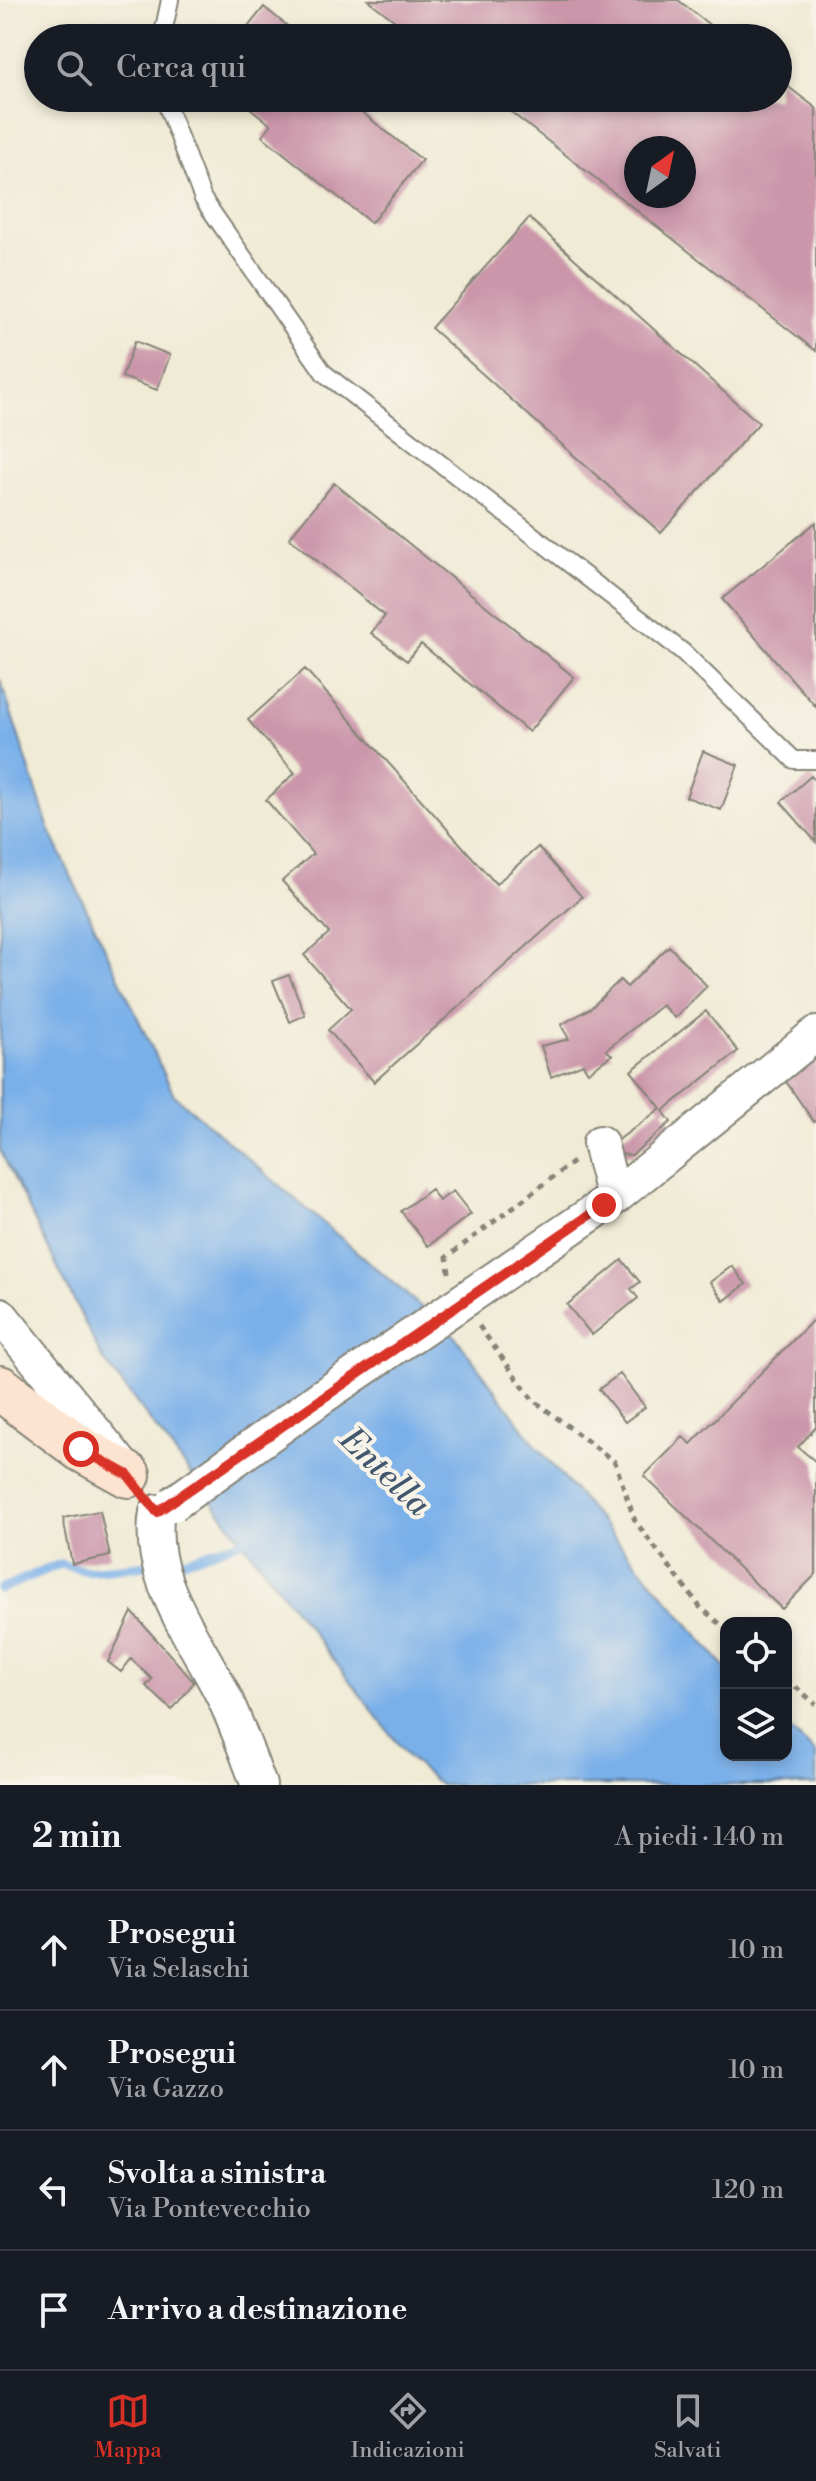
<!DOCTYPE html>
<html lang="it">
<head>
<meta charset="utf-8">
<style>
  :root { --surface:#171b24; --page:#20242c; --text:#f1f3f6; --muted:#9ea1a6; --line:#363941; --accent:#d93025 }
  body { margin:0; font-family:"Libre Bodoni",serif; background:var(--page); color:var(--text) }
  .controls { position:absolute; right:24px; bottom:24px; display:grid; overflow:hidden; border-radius:16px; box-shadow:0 4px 12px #0003 }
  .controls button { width:72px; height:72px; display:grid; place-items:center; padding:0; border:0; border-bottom:2px solid var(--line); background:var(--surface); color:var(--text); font:40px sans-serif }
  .compass { position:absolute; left:624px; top:136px; width:72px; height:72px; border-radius:50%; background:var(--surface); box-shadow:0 4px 12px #0003; rotate:33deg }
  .stop { position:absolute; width:24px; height:24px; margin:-18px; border:6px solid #d93025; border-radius:50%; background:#fff }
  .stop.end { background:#d93025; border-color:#fff; box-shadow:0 2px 8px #0008 }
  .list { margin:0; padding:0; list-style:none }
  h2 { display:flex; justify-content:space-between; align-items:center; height:104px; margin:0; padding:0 32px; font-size:34px }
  h2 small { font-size:26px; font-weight:400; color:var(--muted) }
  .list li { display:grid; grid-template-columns:52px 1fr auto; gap:24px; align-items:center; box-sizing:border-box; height:120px; padding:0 32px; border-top:2px solid var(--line) }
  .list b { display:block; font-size:30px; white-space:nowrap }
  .list p { margin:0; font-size:26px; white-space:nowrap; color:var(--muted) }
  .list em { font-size:26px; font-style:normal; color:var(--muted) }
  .icon { flex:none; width:44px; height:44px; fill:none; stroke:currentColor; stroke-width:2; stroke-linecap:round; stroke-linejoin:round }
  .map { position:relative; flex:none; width:816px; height:1785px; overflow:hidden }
  .search { position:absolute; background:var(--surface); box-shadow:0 4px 12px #0003; left:24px; right:24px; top:24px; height:88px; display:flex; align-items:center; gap:20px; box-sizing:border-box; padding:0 28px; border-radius:44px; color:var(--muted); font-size:30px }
  .sheet { height:584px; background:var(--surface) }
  nav { display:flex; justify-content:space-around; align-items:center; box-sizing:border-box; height:112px; border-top:2px solid var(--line); background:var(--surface); font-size:22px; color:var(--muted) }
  nav a { display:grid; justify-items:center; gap:4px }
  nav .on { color:var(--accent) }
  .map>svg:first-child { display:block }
</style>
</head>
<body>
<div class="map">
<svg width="816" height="1785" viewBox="0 0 816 1785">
  <rect width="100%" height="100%" fill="#f7f3e8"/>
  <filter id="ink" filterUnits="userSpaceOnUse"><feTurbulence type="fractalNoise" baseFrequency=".0125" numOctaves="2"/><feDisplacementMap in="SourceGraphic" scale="16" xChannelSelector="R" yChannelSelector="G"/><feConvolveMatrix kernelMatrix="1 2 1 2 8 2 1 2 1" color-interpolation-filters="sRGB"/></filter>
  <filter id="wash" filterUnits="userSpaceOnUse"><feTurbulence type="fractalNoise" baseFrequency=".006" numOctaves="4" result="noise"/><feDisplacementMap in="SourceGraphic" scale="32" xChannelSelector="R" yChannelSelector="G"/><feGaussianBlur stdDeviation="1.8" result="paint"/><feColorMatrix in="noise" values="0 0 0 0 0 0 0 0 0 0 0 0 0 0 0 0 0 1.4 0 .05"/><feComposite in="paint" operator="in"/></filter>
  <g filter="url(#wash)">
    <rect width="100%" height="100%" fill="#f0ebd5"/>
    <!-- water -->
    <path fill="#7ab0e9" stroke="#4b6682" stroke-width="2" d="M0,679l49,150 125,266 281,241 83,112 188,220v87h60v-29l30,27v32h-376l-32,-28 -306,-399 -102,-208z"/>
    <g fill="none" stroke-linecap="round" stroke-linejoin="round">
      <!-- stream -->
      <path stroke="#7ab0e9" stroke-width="9" d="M0,1589l60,-25 27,7 94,-9 69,-24"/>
    </g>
    <g id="blocks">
      <!-- building -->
      <path fill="#cb96aa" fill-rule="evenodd" d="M368,0h310l48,38h-309z
        M264,7l38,31h-63z
        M778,79l38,29v243l-323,-253h285zM636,148h48v48h-48z
        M238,98h106l78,62 -51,63 -109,-87 9,-11z
        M529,218l230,205 -98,110 -230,-205z
        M135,341l35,14 -13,35 -35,-13z
        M334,483l240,194 -45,55 -108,-88 -14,17 -36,-28 14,-17 -96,-78z
        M816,522v185l-94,-108z
        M305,669l191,215 42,-37 44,50 -208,185 -46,-52 23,-21 -47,-54 25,-22 -47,-52 31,-27 -47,-54 29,-27 -47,-53z
        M703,751l35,14 -17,45 -35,-13z
        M811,776l5,6v60l-35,-40z
        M669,946l38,40 -32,32 -13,-13 -56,45 6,5 -24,17 -5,-8 -32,13 -10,-31 28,-7 -8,-14 30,-17 29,-28 7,7z
        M289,975l16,40 -15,7 -17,-41z
        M706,1011l32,40 -75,60 8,11 -39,33 -13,-1 -6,-10 48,-36 -30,-37z
        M816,1058v62l-2,2 -29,-42z
        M431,1189l8,12 14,-10 18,23 -43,32 -27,-35z
        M622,1260l18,22 -9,7 7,9 -46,37 -25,-30z
        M732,1266l14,18 -22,17 -14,-19z
        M816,1317v110l-18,20 18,15v112l-34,35 -138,-133 39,-39 8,7z
        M620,1374l25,33 -20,15 -26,-33z
        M100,1511l10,45 -38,8 -9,-46z
        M132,1612l62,70 -22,28 -26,-24 6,-7 -21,-20 -10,13 -13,-10z"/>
    </g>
  </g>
  <g filter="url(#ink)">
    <use href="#blocks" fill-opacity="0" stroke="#868478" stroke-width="2"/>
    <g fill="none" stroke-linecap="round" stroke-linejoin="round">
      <defs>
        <path id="lane" d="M162,38l8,-38
          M164,98l39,101 121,174 359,279 111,108h22"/>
        <path id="street" d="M600,1143l14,55 -10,7
          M614,1198l202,-164
          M0,1315l124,153
          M157,1512c-11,65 37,125 65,181 15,30 25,62 37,92"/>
        <path id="secondary" d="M0,1388l81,61 47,26"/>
      </defs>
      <!-- lane casing -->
      <use href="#lane" stroke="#868478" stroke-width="20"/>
      <!-- street casing -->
      <use href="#street" stroke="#868478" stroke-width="38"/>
      <!-- secondary casing -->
      <use href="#secondary" stroke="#868478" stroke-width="48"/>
      <!-- path -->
      <path stroke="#868478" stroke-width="5" stroke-dasharray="6 6" stroke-linecap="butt" d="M449,1273l-2,-16 126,-95
        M479,1326l53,73 83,63 20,59 65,86 26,22
        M786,1679l30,25"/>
      <!-- lane -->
      <use href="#lane" stroke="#fff" stroke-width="16"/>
      <!-- street -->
      <use href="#street" stroke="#fff" stroke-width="34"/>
      <!-- secondary -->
      <use href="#secondary" stroke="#fde4d0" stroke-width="44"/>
      <defs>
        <path id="street-bridge" d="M173,1504l150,-108 281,-191"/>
      </defs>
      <!-- street-bridge casing -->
      <use href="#street-bridge" stroke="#868478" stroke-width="38" stroke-linecap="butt"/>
      <!-- street-bridge -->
      <use href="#street-bridge" stroke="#fff" stroke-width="34"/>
    </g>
  </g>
  <g fill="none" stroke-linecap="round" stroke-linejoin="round" filter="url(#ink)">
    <!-- route -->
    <path stroke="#d93025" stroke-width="10" d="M81,1449l47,26 29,37 447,-307"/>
  </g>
  <g text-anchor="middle" stroke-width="8" stroke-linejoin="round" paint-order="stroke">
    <!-- water labels -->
    <g font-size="34" font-style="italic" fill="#42576e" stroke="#f7f3e8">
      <text transform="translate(386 1471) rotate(44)" y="12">Entella</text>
    </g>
  </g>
</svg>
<div class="controls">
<button><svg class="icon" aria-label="locate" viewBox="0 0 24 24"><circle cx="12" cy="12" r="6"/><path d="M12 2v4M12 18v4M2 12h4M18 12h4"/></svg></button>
<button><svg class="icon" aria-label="layers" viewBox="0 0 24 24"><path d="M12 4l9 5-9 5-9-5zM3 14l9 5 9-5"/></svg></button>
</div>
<svg class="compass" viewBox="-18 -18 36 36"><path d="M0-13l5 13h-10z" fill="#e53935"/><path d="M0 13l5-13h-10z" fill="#9ea1a6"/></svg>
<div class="stop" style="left:81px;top:1449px"></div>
<div class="stop end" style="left:604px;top:1205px"></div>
<div class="search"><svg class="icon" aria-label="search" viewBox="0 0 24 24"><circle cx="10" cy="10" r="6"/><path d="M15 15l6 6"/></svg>Cerca qui</div>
</div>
<section class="sheet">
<h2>2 min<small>A piedi · 140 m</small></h2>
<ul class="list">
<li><svg class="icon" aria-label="ahead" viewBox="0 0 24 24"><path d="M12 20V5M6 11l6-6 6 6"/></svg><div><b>Prosegui</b><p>Via Selaschi</p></div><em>10 m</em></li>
<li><svg class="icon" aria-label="ahead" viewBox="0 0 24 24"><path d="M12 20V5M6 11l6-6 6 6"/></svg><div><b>Prosegui</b><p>Via Gazzo</p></div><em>10 m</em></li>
<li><svg class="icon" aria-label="left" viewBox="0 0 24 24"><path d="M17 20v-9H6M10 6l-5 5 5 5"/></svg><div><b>Svolta a sinistra</b><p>Via Pontevecchio</p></div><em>120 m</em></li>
<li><svg class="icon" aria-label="arrive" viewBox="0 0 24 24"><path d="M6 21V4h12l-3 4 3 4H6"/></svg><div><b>Arrivo a destinazione</b></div></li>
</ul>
</section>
<nav>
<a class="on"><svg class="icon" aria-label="map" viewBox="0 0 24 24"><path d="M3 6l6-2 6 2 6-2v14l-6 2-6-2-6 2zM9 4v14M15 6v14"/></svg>Mappa</a>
<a><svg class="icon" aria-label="directions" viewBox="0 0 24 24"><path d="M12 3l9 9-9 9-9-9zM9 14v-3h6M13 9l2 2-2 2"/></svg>Indicazioni</a>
<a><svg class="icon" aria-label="saved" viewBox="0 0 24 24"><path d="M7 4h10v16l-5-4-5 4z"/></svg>Salvati</a>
</nav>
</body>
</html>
